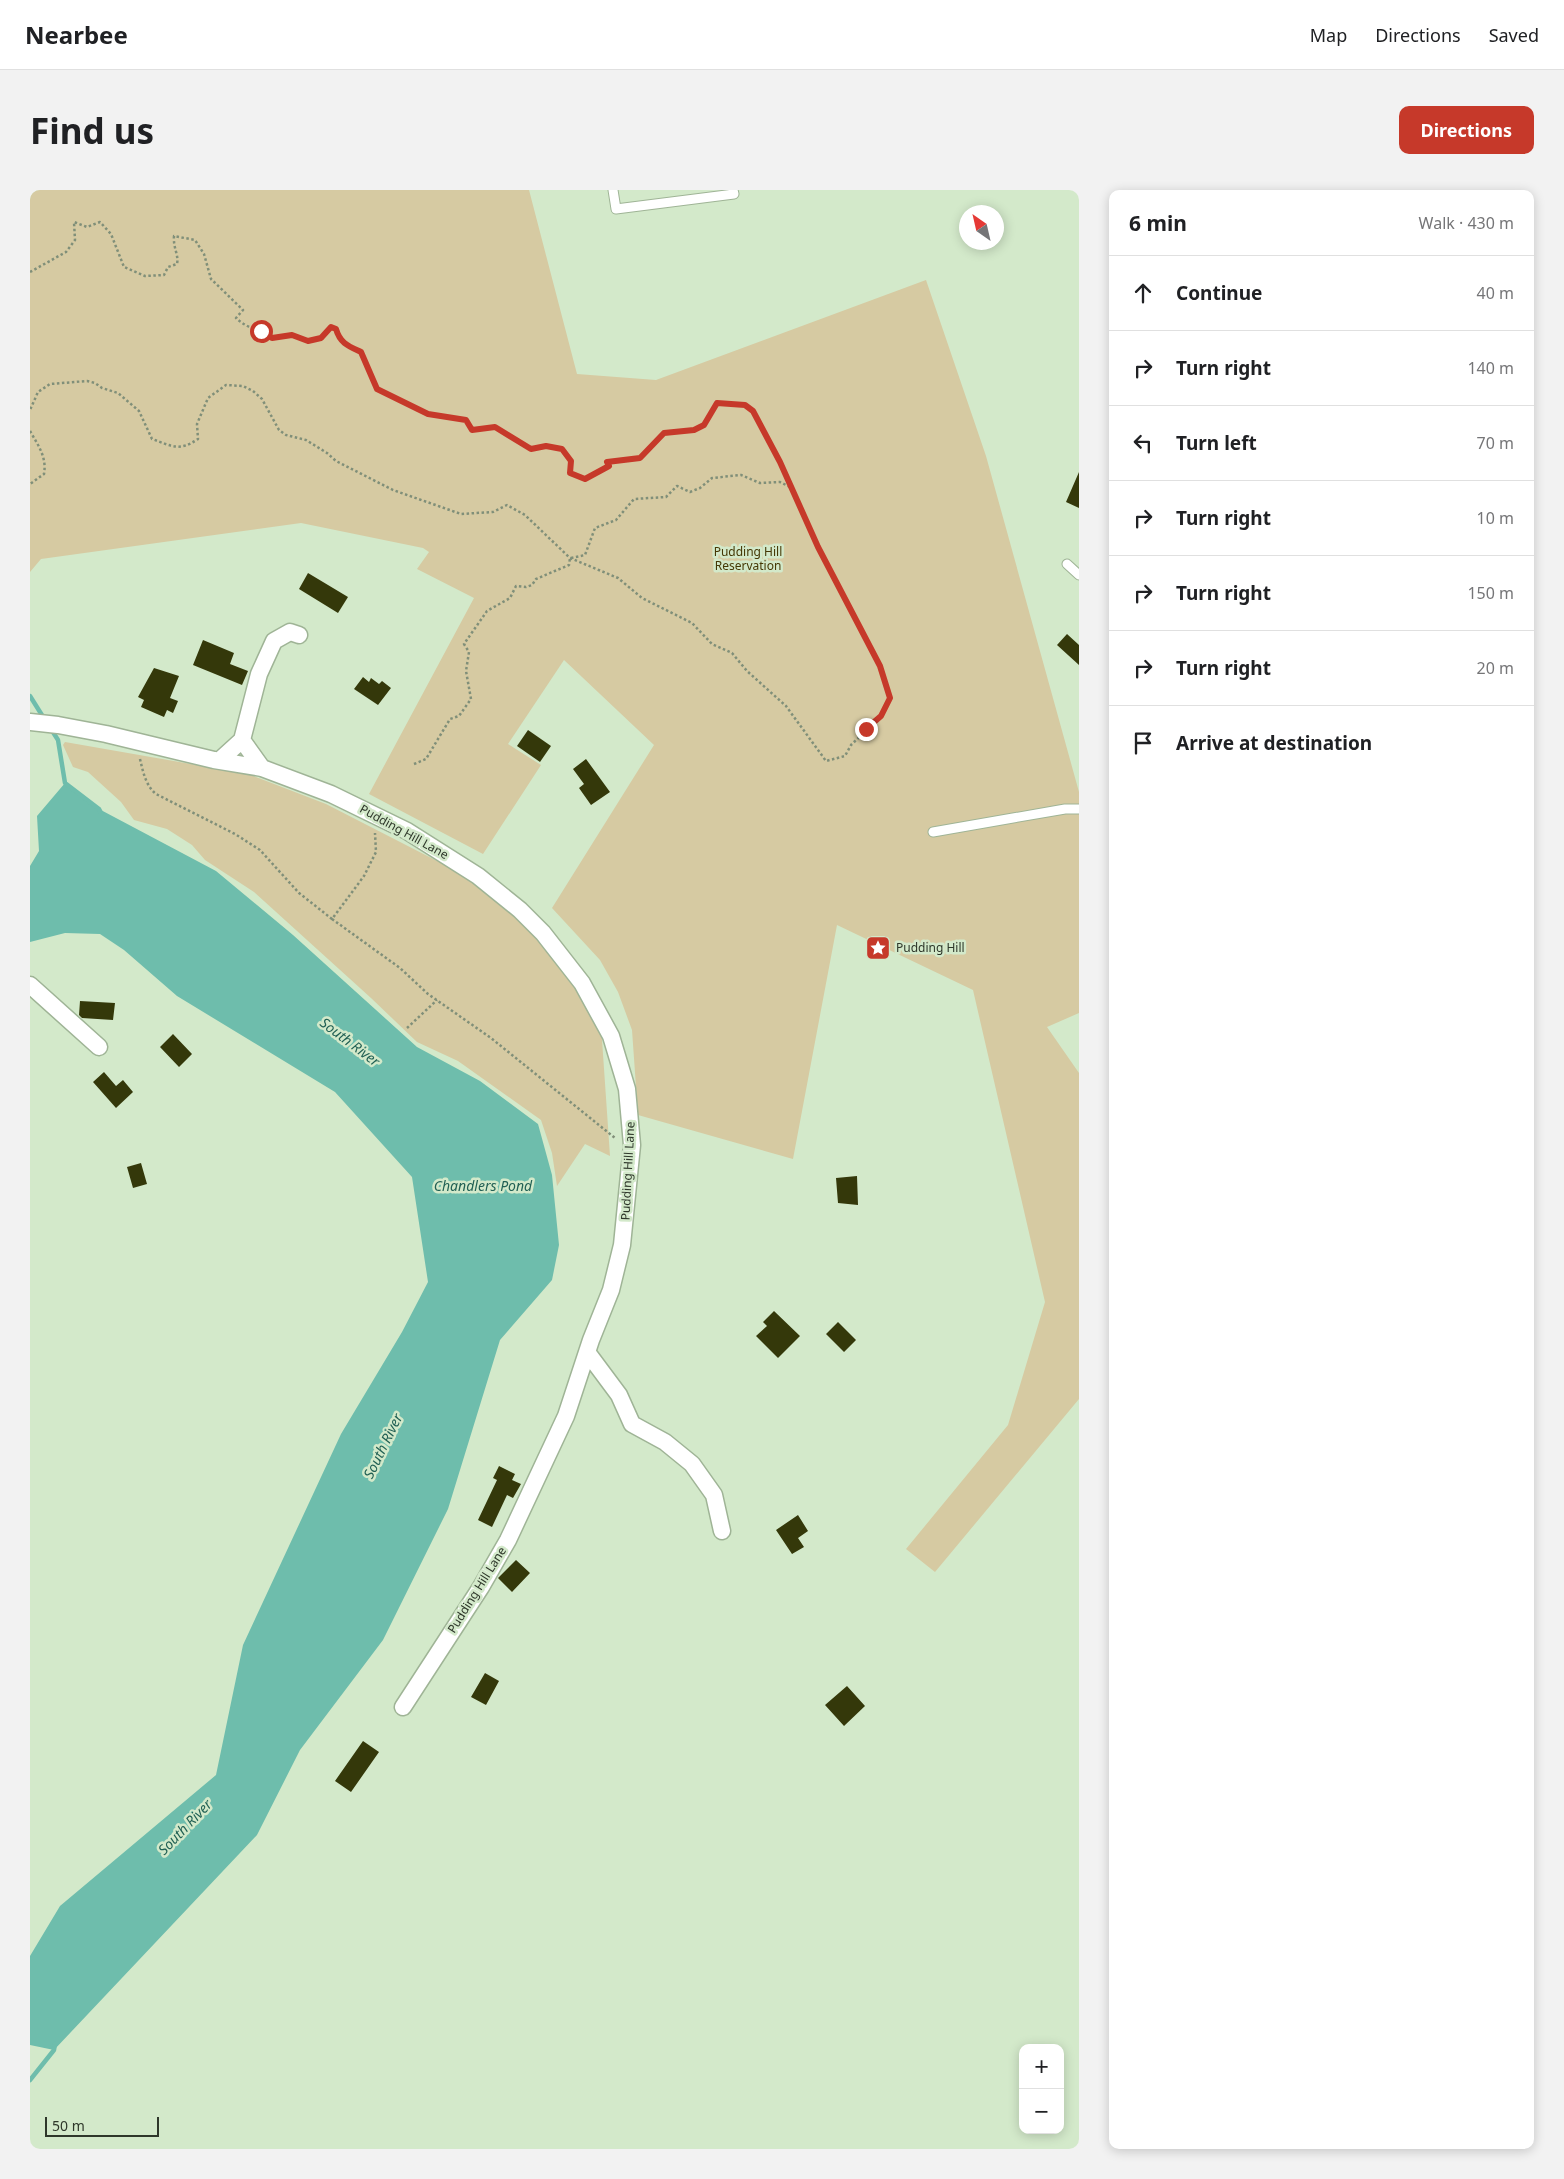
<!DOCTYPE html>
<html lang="en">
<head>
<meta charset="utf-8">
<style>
  :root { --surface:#fff; --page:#f2f2f2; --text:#202124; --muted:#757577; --line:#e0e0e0; --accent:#c6392a }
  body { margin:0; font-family:"Noto Sans",sans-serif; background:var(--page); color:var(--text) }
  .controls { position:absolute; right:15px; bottom:15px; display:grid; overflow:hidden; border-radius:10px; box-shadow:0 2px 12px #0003 }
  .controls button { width:45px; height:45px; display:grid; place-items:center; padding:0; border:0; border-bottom:1px solid var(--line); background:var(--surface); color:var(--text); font:25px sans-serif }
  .compass { position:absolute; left:929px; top:15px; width:45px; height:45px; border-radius:50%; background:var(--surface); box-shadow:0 2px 12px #0003; rotate:326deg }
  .scale { position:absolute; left:15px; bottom:12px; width:114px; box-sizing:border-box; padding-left:5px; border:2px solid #2e372a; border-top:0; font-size:14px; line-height:18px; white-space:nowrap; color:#2e372a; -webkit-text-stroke:4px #d3e9ca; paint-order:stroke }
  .stop { position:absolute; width:15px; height:15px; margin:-11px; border:4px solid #c6392a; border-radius:50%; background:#fff }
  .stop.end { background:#c6392a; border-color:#fff; box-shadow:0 1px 5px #0008 }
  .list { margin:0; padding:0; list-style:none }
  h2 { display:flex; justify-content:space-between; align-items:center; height:65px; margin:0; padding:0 20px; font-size:21px }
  h2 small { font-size:16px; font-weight:400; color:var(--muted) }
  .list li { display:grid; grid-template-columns:32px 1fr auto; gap:15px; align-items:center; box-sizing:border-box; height:75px; padding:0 20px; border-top:1px solid var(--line) }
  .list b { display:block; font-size:19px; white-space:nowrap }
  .list em { font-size:16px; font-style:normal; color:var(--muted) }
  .icon { flex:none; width:28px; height:28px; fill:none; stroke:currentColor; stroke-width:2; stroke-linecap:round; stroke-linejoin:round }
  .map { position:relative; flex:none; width:1049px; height:1959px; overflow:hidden; border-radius:10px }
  header { display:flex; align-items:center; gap:30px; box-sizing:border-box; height:70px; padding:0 25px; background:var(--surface); border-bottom:1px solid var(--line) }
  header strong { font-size:24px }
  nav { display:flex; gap:28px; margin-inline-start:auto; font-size:18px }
  .intro { display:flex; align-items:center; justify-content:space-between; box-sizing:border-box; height:120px; padding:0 30px }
  h1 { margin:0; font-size:35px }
  .button { padding:12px 22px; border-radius:10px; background:var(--accent); color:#fff; font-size:18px; font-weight:700 }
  main { display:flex; gap:30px; padding:0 30px }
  aside { flex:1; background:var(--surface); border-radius:10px; box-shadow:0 2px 12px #0003 }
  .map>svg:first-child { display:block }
</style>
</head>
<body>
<header>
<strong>Nearbee</strong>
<nav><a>Map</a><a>Directions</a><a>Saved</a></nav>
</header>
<div class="intro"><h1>Find us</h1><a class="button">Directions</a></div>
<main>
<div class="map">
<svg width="1049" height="1959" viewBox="0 0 1049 1959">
  <rect width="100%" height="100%" fill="#d3e9ca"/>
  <!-- green -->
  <path fill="#d6caa2" d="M0,0h499l48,184 79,6 270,-100 60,176 93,336v221l-32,14 32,46v326l-144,173 -29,-23 102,-124 37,-123 -72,-312 -136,-65 -44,234 -155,-44 -6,-85 -14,-38 -18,-32 -48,-52 102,-163 -90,-85 -56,84 33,21 -58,89 -114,-60 105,-196 -57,-29 12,-17 -6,-4 -122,-25 -260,36 -11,13z
    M35,552l183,32 78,30 154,79 49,38 43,53 29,51 9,131 -25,-12 -28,42 -5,-33 -11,-33 -83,-59 -41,-19 -46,-44 -117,-106 -49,-32 -13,-15 -25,-16 -33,-9 -13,-18 -33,-30 -15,-5 -10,-22z"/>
  <!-- water -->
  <path fill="#6ebdac" d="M35,593l34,26 117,62 77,64 124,112 63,34 58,43 14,51 7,70 -7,35 -52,60 -52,169 -65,131 -83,110 -43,85 -203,215 -24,-5v-89l30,-50 156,-131 27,-130 98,-211 61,-102 26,-50 -16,-105 -77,-85 -158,-96 -53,-46 -24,-16 -35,-1 -35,9v-76l9,-15 -2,-35z"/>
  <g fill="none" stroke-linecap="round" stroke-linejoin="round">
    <!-- stream -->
    <path stroke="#6ebdac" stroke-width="4.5" d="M0,506l15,24
      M21,539l7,11 7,43 34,26 2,4
      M0,1890l24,-30 1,-6"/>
  </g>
  <!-- building -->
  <path fill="#34380a" d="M1049,282v36l-13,-6z
    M278,383l40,24 -10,16 -39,-24z
    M1037,444l12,11v20l-22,-20z
    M173,450l31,13 -4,11 18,7 -6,14 -49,-20z
    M124,478l25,8 -9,22 8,3 -5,12 -6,-3 -3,7 -23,-10 3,-7 -6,-3z
    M333,487l6,5 2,-4 8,6 3,-3 9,7 -13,17 -24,-16z
    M498,540l23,16 -11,16 -23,-16z
    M556,569l24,33 -19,13 -12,-17 5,-4 -11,-15z
    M50,811l35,2 -2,17 -31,-2 -3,-3z
    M143,844l19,20 -13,13 -19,-20z
    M74,882l12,14 7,-6 10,12 -17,16 -23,-26z
    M111,973l6,21 -14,4 -6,-21z
    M827,986l1,29 -20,-2 -2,-25z
    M744,1121l26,25 -22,22 -22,-22 11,-10 -4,-4z
    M808,1132l18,18 -12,12 -18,-18z
    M469,1276l16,8 -3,6 9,4 -8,14 -6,-3 -15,32 -14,-7 19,-40 -4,-2z
    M768,1325l10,16 -10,7 6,9 -12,7 -16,-24z
    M486,1370l14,13 -18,19 -14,-14z
    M455,1483l14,8 -13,24 -15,-8z
    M817,1496l18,20 -21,20 -19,-21z
    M333,1551l16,11 -28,40 -16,-11z"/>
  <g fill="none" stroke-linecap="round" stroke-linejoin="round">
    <defs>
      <path id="lane" d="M583,0l3,19 118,-15 -1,-4
        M1037,374l12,11
        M903,642l132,-23h14"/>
      <path id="street" d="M0,532l28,3 48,9 108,26 48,8 69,26 76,37 71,45 42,34 23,23 39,50 29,53 16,53 5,56 -10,100 -11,45 -20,50 -25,76 -58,124 -27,47 -78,120
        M212,550l20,28
        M190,570l22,-20 17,-66 15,-33 16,-9 9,3
        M0,795l69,62
        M557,1162l32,43 13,29 33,18 27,22 22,31 8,36"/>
    </defs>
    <!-- lane casing -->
    <use href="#lane" stroke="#9fb496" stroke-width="11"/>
    <!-- street casing -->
    <use href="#street" stroke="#9fb496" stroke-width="19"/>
    <!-- path -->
    <path stroke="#808f79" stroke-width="2.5" stroke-dasharray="2.5 2.5" stroke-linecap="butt" d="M0,82l36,-20 9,-12 -1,-18 13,5 13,-5 11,12 13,33 21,9 19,-1 4,-8 9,-3c2,-9 -4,-16 -3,-28l21,4 9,14 7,25 32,31 -7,8c10,10 24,12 36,20l20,-3 16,6 13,-3 10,-11 5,2c4,14 12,17 25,23l16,37 51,24 38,7 6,10 23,-3 36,22 15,-3 16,3 9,12 -1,12 15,6 24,-12 -2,-5 33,-4 24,-25 30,-3 9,-5 14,-22 28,2 8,6 27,51 39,85 61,119 10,32 -9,18 -30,29 -6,11 -19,5 -40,-55 -39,-35 -15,-18 -20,-9 -20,-21 -50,-25 -24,-20 -48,-20 -45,-43 -18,-10 -14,7 -32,2 -68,-24 -57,-29 -9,-8 -21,-13 -20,-5 -7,-5 -17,-31 -9,-8 -10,-5 -17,-1 -18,13 -11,26 1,15c-19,13 -26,7 -46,0l-13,-28 -21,-18 -16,-5 -7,-5 -8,-2 -37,3 -12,8 -8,18
      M0,241c8,14 17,26 14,43l-14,10
      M541,368l14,-3 10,-27 21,-8 18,-21 32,-2 11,-11 13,6 10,-4 12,-10 29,-3 19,8 20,-1 12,6
      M110,569c3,13 6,27 16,35l79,40 25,16 39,43 33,26 32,-43 12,-24 -1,-19
      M384,574l12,-5 24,-40 9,-3 12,-17 -5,-28 3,-19 -5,-8 23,-33 23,-13 6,-12 10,1 6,-2 4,-6 33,-14 1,-7
      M302,729l68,49 28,26 63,44 124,100
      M377,838l30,-28"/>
    <!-- lane -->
    <use href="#lane" stroke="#fff" stroke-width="9"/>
    <!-- street -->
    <use href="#street" stroke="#fff" stroke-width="16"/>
  </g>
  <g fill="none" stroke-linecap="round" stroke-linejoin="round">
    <!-- route -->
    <path stroke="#c6392a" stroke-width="6" d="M231,141l11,7 20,-3 16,6 13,-3 10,-11 5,2c4,14 12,17 25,23l16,37 51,25 38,6 6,10 23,-3 36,22 15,-3 16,3 9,12 -1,12 15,6 24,-13 -2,-4 33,-4 24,-25 30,-3 10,-5 13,-22 28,2 8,6 27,51 38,85 62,119 10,32 -9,18 -15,13"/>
  </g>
  <!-- icons -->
  <defs>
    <symbol id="sight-square" viewBox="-11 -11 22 22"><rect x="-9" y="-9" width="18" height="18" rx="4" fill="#c6392a" stroke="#d3e9ca"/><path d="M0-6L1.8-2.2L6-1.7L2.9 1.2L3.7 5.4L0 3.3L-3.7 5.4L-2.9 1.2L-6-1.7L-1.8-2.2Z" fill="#fff"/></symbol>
  </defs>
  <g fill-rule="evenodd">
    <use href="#sight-square" x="834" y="744" width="28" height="28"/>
  </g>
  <g text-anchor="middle" stroke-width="5" stroke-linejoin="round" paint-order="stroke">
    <!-- park labels -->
    <g font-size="12" fill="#453805" stroke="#d3e9ca">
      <text x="718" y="366">Pudding Hill<tspan x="718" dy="14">Reservation</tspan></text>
    </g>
    <!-- street labels -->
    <g font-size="12" fill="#2e372a" stroke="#d3e9ca">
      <text transform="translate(374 642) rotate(29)" y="4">Pudding Hill Lane</text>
      <text transform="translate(598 981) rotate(-87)" y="4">Pudding Hill Lane</text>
      <text transform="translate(447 1400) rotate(-58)" y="4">Pudding Hill Lane</text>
    </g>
    <!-- poi labels -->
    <g font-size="12" fill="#2e372a" stroke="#d3e9ca" text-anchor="start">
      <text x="866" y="762">Pudding Hill</text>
    </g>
    <!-- water labels -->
    <g font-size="14" font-style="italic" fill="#216054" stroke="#d3e9ca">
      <text transform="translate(320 852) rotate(37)" y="5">South River</text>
      <text x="453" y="1001">Chandlers Pond</text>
      <text transform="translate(353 1256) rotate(-64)" y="5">South River</text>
      <text transform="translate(155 1637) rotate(-46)" y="5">South River</text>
    </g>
  </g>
</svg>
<div class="controls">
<button>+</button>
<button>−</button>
</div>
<svg class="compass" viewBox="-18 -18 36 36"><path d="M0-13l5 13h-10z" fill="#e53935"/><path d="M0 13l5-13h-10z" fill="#757577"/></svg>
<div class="scale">50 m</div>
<div class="stop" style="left:231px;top:141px"></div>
<div class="stop end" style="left:836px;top:539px"></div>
</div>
<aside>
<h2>6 min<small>Walk · 430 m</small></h2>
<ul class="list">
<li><svg class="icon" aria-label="ahead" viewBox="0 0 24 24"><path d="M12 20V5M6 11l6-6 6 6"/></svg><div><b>Continue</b></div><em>40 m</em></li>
<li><svg class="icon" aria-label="right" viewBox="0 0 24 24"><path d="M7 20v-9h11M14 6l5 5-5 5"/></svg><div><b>Turn right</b></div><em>140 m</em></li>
<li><svg class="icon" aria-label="left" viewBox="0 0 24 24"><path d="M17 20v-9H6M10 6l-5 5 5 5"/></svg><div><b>Turn left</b></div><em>70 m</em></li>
<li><svg class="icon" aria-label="right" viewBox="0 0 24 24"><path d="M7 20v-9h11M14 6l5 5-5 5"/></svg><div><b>Turn right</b></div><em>10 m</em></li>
<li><svg class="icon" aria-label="right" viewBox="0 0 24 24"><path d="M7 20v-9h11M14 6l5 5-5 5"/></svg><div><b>Turn right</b></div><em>150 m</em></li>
<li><svg class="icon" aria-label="right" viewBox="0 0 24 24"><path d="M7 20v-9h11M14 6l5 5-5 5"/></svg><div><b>Turn right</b></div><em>20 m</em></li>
<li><svg class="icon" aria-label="arrive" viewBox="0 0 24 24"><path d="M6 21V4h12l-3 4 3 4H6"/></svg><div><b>Arrive at destination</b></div></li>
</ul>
</aside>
</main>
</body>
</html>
